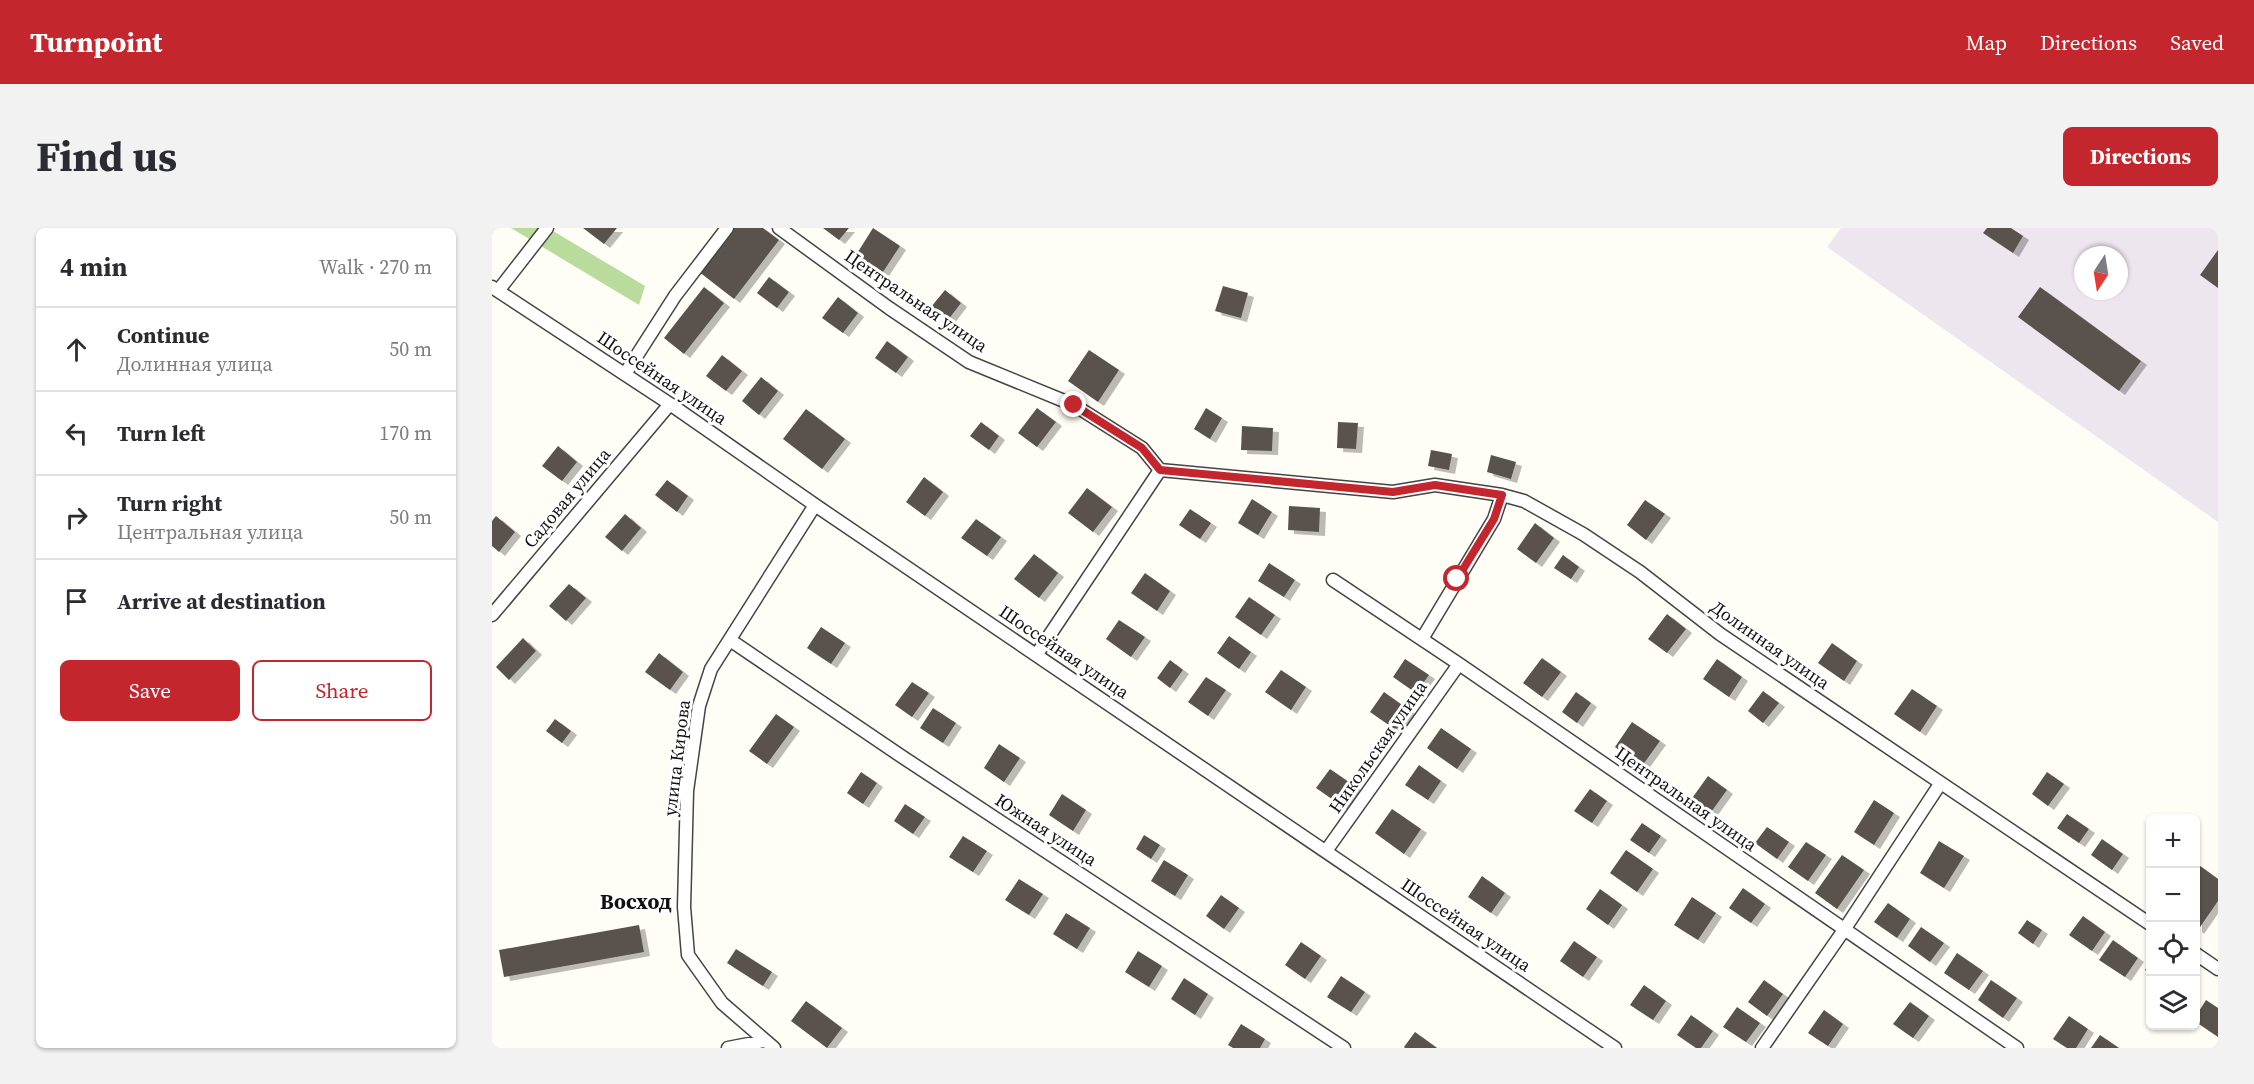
<!DOCTYPE html>
<html lang="en">
<head>
<meta charset="utf-8">
<style>
  :root { --surface:#fff; --page:#f2f2f3; --text:#2b2b33; --muted:#7c7c81; --line:#e1e1e2; --accent:#c4262e }
  body { margin:0; font-family:"Source Serif 4",serif; background:var(--page); color:var(--text) }
  .controls { position:absolute; right:18px; bottom:18px; display:grid; overflow:hidden; border-radius:9px; box-shadow:0 2px 4px #0004 }
  .controls button { width:54px; height:54px; display:grid; place-items:center; padding:0; border:0; border-bottom:2px solid var(--line); background:var(--surface); color:var(--text); font:30px sans-serif }
  .compass { position:absolute; left:1582px; top:18px; width:54px; height:54px; border-radius:50%; background:var(--surface); box-shadow:0 2px 4px #0004; rotate:192deg }
  .stop { position:absolute; width:18px; height:18px; margin:-14px; border:4px solid #c4262e; border-radius:50%; background:#fff }
  .stop.end { background:#c4262e; border-color:#fff; box-shadow:0 2px 6px #0008 }
  .list { margin:0; padding:0; list-style:none }
  h2 { display:flex; justify-content:space-between; align-items:center; height:78px; margin:0; padding:0 24px; font-size:26px }
  h2 small { font-size:20px; font-weight:400; color:var(--muted) }
  .list li { display:grid; grid-template-columns:39px 1fr auto; gap:18px; align-items:center; box-sizing:border-box; height:84px; padding:0 24px; border-top:2px solid var(--line) }
  .list b { display:block; font-size:22px; white-space:nowrap }
  .list p { margin:0; font-size:20px; white-space:nowrap; color:var(--muted) }
  .list em { font-size:20px; font-style:normal; color:var(--muted) }
  .actions { display:flex; gap:12px; padding:18px 24px }
  .actions a { flex:1; padding:14px 0; border:2px solid var(--accent); border-radius:9px; text-align:center; font-size:21px; color:var(--accent) }
  .actions .main { background:var(--accent); color:#fff }
  .icon { flex:none; width:33px; height:33px; fill:none; stroke:currentColor; stroke-width:2; stroke-linecap:round; stroke-linejoin:round }
  .map { position:relative; flex:none; width:1726px; height:820px; overflow:hidden; border-radius:9px }
  header { display:flex; align-items:center; gap:36px; box-sizing:border-box; height:84px; padding:0 30px; background:var(--accent); color:#fff }
  header strong { font-size:28px }
  nav { display:flex; gap:33px; margin-inline-start:auto; font-size:21px }
  .intro { display:flex; align-items:center; justify-content:space-between; box-sizing:border-box; height:144px; padding:0 36px }
  h1 { margin:0; font-size:42px }
  .button { padding:15px 27px; border-radius:9px; background:var(--accent); color:#fff; font-size:21px; font-weight:700 }
  main { display:flex; gap:36px; padding:0 36px }
  aside { flex:1; background:var(--surface); border-radius:9px; box-shadow:0 2px 4px #0004 }
  .map>svg:first-child { display:block }
</style>
</head>
<body>
<header>
<strong>Turnpoint</strong>
<nav><a>Map</a><a>Directions</a><a>Saved</a></nav>
</header>
<div class="intro"><h1>Find us</h1><a class="button">Directions</a></div>
<main>
<aside>
<h2>4 min<small>Walk · 270 m</small></h2>
<ul class="list">
<li><svg class="icon" aria-label="ahead" viewBox="0 0 24 24"><path d="M12 20V5M6 11l6-6 6 6"/></svg><div><b>Continue</b><p>Долинная улица</p></div><em>50 m</em></li>
<li><svg class="icon" aria-label="left" viewBox="0 0 24 24"><path d="M17 20v-9H6M10 6l-5 5 5 5"/></svg><div><b>Turn left</b></div><em>170 m</em></li>
<li><svg class="icon" aria-label="right" viewBox="0 0 24 24"><path d="M7 20v-9h11M14 6l5 5-5 5"/></svg><div><b>Turn right</b><p>Центральная улица</p></div><em>50 m</em></li>
<li><svg class="icon" aria-label="arrive" viewBox="0 0 24 24"><path d="M6 21V4h12l-3 4 3 4H6"/></svg><div><b>Arrive at destination</b></div></li>
</ul>
<div class="actions"><a class="main">Save</a><a>Share</a></div>
</aside>
<div class="map">
<svg width="1726" height="820" viewBox="0 0 1726 820">
  <defs>
    <filter id="shadow"><feDropShadow dx="6" dy="4" stdDeviation="0" flood-color="#0004"/></filter>
  </defs>
  <rect width="100%" height="100%" fill="#fffdf5"/>
  <!-- industrial -->
  <path fill="#eee6ef" fill-rule="evenodd" d="M1349,0h377v294l-391,-275zM1591,27h36v36h-36z"/>
  <!-- forest -->
  <path fill="#b9dc9c" d="M19,0h37l97,58 -6,19z"/>
  <!-- building -->
  <path fill="#5a524d" filter="url(#shadow)" d="M91,0h34l-13,16z
    M239,0h32l16,12 -45,59 -36,-28z
    M331,0h26l-10,12z
    M381,0l27,18 -17,26 -27,-17z
    M1495,0h24l12,8 -10,17 -30,-20z
    M1726,22v38l-18,-13z
    M277,49l20,15 -12,16 -20,-15z
    M731,58l25,7 -7,25 -26,-7z
    M212,59l20,16 -40,51 -20,-16z
    M1548,59l101,74 -22,30 -101,-74z
    M453,62l16,13 -13,17 -17,-13z
    M346,69l20,16 -15,20 -21,-15z
    M395,113l21,16 -12,16 -21,-15z
    M597,122l30,20 -21,32 -30,-21z
    M230,127l20,16 -16,20 -20,-15z
    M269,149l17,14 -19,24 -17,-14z
    M545,180l19,14 -19,25 -19,-14z
    M714,180l16,10 -12,21 -16,-10z
    M314,181l39,30 -23,30 -39,-30z
    M489,194l18,14 -10,14 -19,-14z
    M846,194l20,1 -2,26 -19,-1z
    M750,198l31,2 -1,23 -31,-1z
    M66,218l19,16 -15,19 -20,-15z
    M939,222l21,4 -3,16 -21,-4z
    M999,227l25,7 -5,17 -24,-7z
    M432,249l19,15 -18,24 -19,-14z
    M175,252l21,16 -11,16 -22,-17z
    M595,260l25,19 -19,25 -25,-19z
    M760,271l20,13 -14,23 -20,-12z
    M1153,272l20,14 -19,26 -19,-15z
    M797,278l31,2 -1,24 -31,-2z
    M698,281l21,14 -11,16 -21,-14z
    M133,286l16,14 -19,23 -17,-14z
    M4,288l19,16 -16,20 -7,-6v-25z
    M484,291l25,18 -14,19 -26,-18z
    M1043,295l19,15 -18,25 -19,-14z
    M542,326l24,19 -19,25 -25,-19z
    M1071,327l16,12 -8,12 -17,-11z
    M777,335l26,17 -11,17 -26,-16z
    M653,345l25,18 -13,20 -26,-18z
    M77,356l17,14 -20,23 -17,-15z
    M757,369l26,18 -14,20 -26,-18z
    M1175,386l19,15 -19,24 -19,-14z
    M627,392l26,17 -14,20 -25,-18z
    M329,399l24,16 -14,21 -24,-16z
    M737,408l22,16 -12,17 -22,-16z
    M31,410l13,13 -27,29 -13,-13z
    M1340,415l25,18 -13,20 -26,-18z
    M167,425l24,19 -13,18 -25,-18z
    M1050,430l19,14 -19,25 -19,-14z
    M913,431l24,16 -13,18 -23,-16z
    M1225,431l25,18 -13,20 -26,-18z
    M678,432l13,10 -13,18 -13,-10z
    M789,442l25,17 -15,23 -26,-18z
    M714,449l20,13 -18,26 -20,-14z
    M420,454l17,11 -17,24 -17,-12z
    M1420,461l25,17 -17,26 -26,-18z
    M1271,463l16,12 -16,20 -15,-12z
    M892,464l25,18 -13,20 -26,-18z
    M1084,464l15,11 -14,20 -15,-11z
    M441,480l23,15 -13,20 -23,-15z
    M284,486l18,13 -27,37 -18,-13z
    M63,491l16,12 -9,12 -16,-12z
    M1140,494l28,19 -18,25 -27,-19z
    M949,500l30,21 -14,20 -30,-21z
    M507,516l21,14 -16,24 -20,-14z
    M927,537l22,16 -13,19 -23,-15z
    M838,541l26,18 -14,19 -26,-18z
    M369,544l16,11 -14,21 -16,-11z
    M1555,544l17,12 -16,22 -16,-12z
    M1216,548l19,14 -18,25 -19,-14z
    M1098,561l17,12 -15,22 -18,-12z
    M570,566l24,16 -13,21 -24,-16z
    M1382,572l20,13 -20,32 -20,-13z
    M413,576l20,13 -12,17 -19,-13z
    M900,581l29,20 -17,25 -29,-21z
    M1575,586l22,15 -10,14 -22,-15z
    M1150,595l19,13 -12,17 -19,-13z
    M1275,599l22,15 -12,17 -22,-16z
    M652,607l16,10 -9,14 -15,-10z
    M471,608l24,15 -14,21 -24,-15z
    M1610,611l21,15 -11,16 -21,-15z
    M1447,613l25,15 -20,32 -24,-15z
    M1314,614l20,13 -18,26 -20,-14z
    M1134,622l27,19 -16,23 -27,-19z
    M1350,627l22,15 -27,39 -22,-16z
    M672,632l24,15 -13,21 -24,-15z
    M1704,635l22,16v22l-20,29 -2,-2z
    M990,648l23,17 -14,20 -23,-16z
    M527,651l24,15 -14,21 -24,-15z
    M1251,660l22,16 -14,19 -22,-15z
    M1108,661l22,16 -14,20 -22,-16z
    M729,667l18,13 -15,21 -18,-13z
    M1200,669l24,16 -18,27 -24,-15z
    M1396,675l22,16 -13,19 -23,-16z
    M574,685l24,15 -13,21 -24,-15z
    M1591,688l22,16 -13,19 -23,-16z
    M1535,692l15,10 -9,14 -15,-11z
    M147,697l5,27 -140,25 -5,-27z
    M1429,699l23,16 -14,19 -22,-16z
    M1621,712l25,18 -13,19 -26,-17z
    M1082,713l23,16 -14,20 -23,-16z
    M809,714l20,14 -16,23 -20,-14z
    M244,721l36,23 -9,14 -36,-23z
    M646,723l24,15 -13,21 -24,-15z
    M1465,725l26,18 -14,19 -25,-17z
    M1658,734v12l-5,-4z
    M849,748l24,16 -14,20 -24,-15z
    M692,750l24,16 -13,21 -24,-16z
    M1272,752l19,14 -16,22 -19,-14z
    M1499,752l26,18 -14,20 -25,-18z
    M1152,757l22,16 -13,19 -23,-15z
    M1714,772l12,8v29l-22,-15v-6z
    M314,773l36,27 -15,20 -36,-27z
    M1418,774l19,14 -16,22 -20,-14z
    M1245,779l23,16 -14,19 -23,-15z
    M1332,782l19,14 -15,22 -20,-13z
    M1199,787l22,16 -12,17h-5l-19,-13z
    M1577,788l19,13 -12,19h-9l-14,-9z
    M749,796l24,15 -5,9h-27l-5,-3z
    M923,804l22,16h-32l-1,-1z
    M1608,807l19,13h-28z"/>
  <g fill="none" stroke-linecap="round" stroke-linejoin="round">
    <defs>
      <path id="minor" d="M287,0l110,80 80,54 105,43 68,43 18,22
        M0,59l178,117 145,101 800,543
        M6,63l49,-63
        M133,146l50,-78 52,-68
        M841,352l126,84 558,384
        M0,387l178,-211
        M930,411l72,-120 8,-24 22,6 59,33 57,38 80,62 430,290
        M238,412l171,116 443,292
        M545,426l123,-184 233,22 42,-7 67,10
        M834,623l133,-187
        M1704,726l22,15
        M236,820l36,-7
        M282,820l-52,-45 -34,-48 -4,-48 3,-116 12,-85 12,-37 104,-164
        M1270,820l82,-118 96,-146"/>
    </defs>
    <!-- minor casing -->
    <use href="#minor" stroke="#444" stroke-width="15"/>
    <!-- minor -->
    <use href="#minor" stroke="#fff" stroke-width="12"/>
  </g>
  <g fill="none" stroke-linecap="round" stroke-linejoin="round">
    <!-- route -->
    <path stroke="#c4262e" stroke-width="8" d="M582,177l68,43 18,22 233,22 42,-7 67,10 -8,24 -37,60"/>
  </g>
  <g text-anchor="middle" stroke-width="6" stroke-linejoin="round" paint-order="stroke">
    <!-- street labels -->
    <g font-size="18" fill="#111" stroke="#fff">
      <text transform="translate(424 73) rotate(34)" y="6">Центральная улица</text>
      <text transform="translate(170 150) rotate(34)" y="6">Шоссейная улица</text>
      <text transform="translate(75 270) rotate(-50)" y="6">Садовая улица</text>
      <text transform="translate(1278 417) rotate(35)" y="6">Долинная улица</text>
      <text transform="translate(572 424) rotate(34)" y="6">Шоссейная улица</text>
      <text transform="translate(886 519) rotate(-55)" y="6">Никольская улица</text>
      <text transform="translate(185 530) rotate(-83)" y="6">улица Кирова</text>
      <text transform="translate(1194 571) rotate(35)" y="6">Центральная улица</text>
      <text transform="translate(554 602) rotate(33)" y="6">Южная улица</text>
      <text transform="translate(974 697) rotate(34)" y="6">Шоссейная улица</text>
    </g>
    <!-- quarter labels -->
    <g font-size="21" font-weight="bold" fill="#111" stroke="#fff">
      <text x="144" y="681">Восход</text>
    </g>
  </g>
</svg>
<div class="controls">
<button>+</button>
<button>−</button>
<button><svg class="icon" aria-label="locate" viewBox="0 0 24 24"><circle cx="12" cy="12" r="6"/><path d="M12 2v4M12 18v4M2 12h4M18 12h4"/></svg></button>
<button><svg class="icon" aria-label="layers" viewBox="0 0 24 24"><path d="M12 4l9 5-9 5-9-5zM3 14l9 5 9-5"/></svg></button>
</div>
<svg class="compass" viewBox="-18 -18 36 36"><path d="M0-13l5 13h-10z" fill="#e53935"/><path d="M0 13l5-13h-10z" fill="#7c7c81"/></svg>
<div class="stop" style="left:965px;top:351px"></div>
<div class="stop end" style="left:582px;top:177px"></div>
</div>
</main>
</body>
</html>
